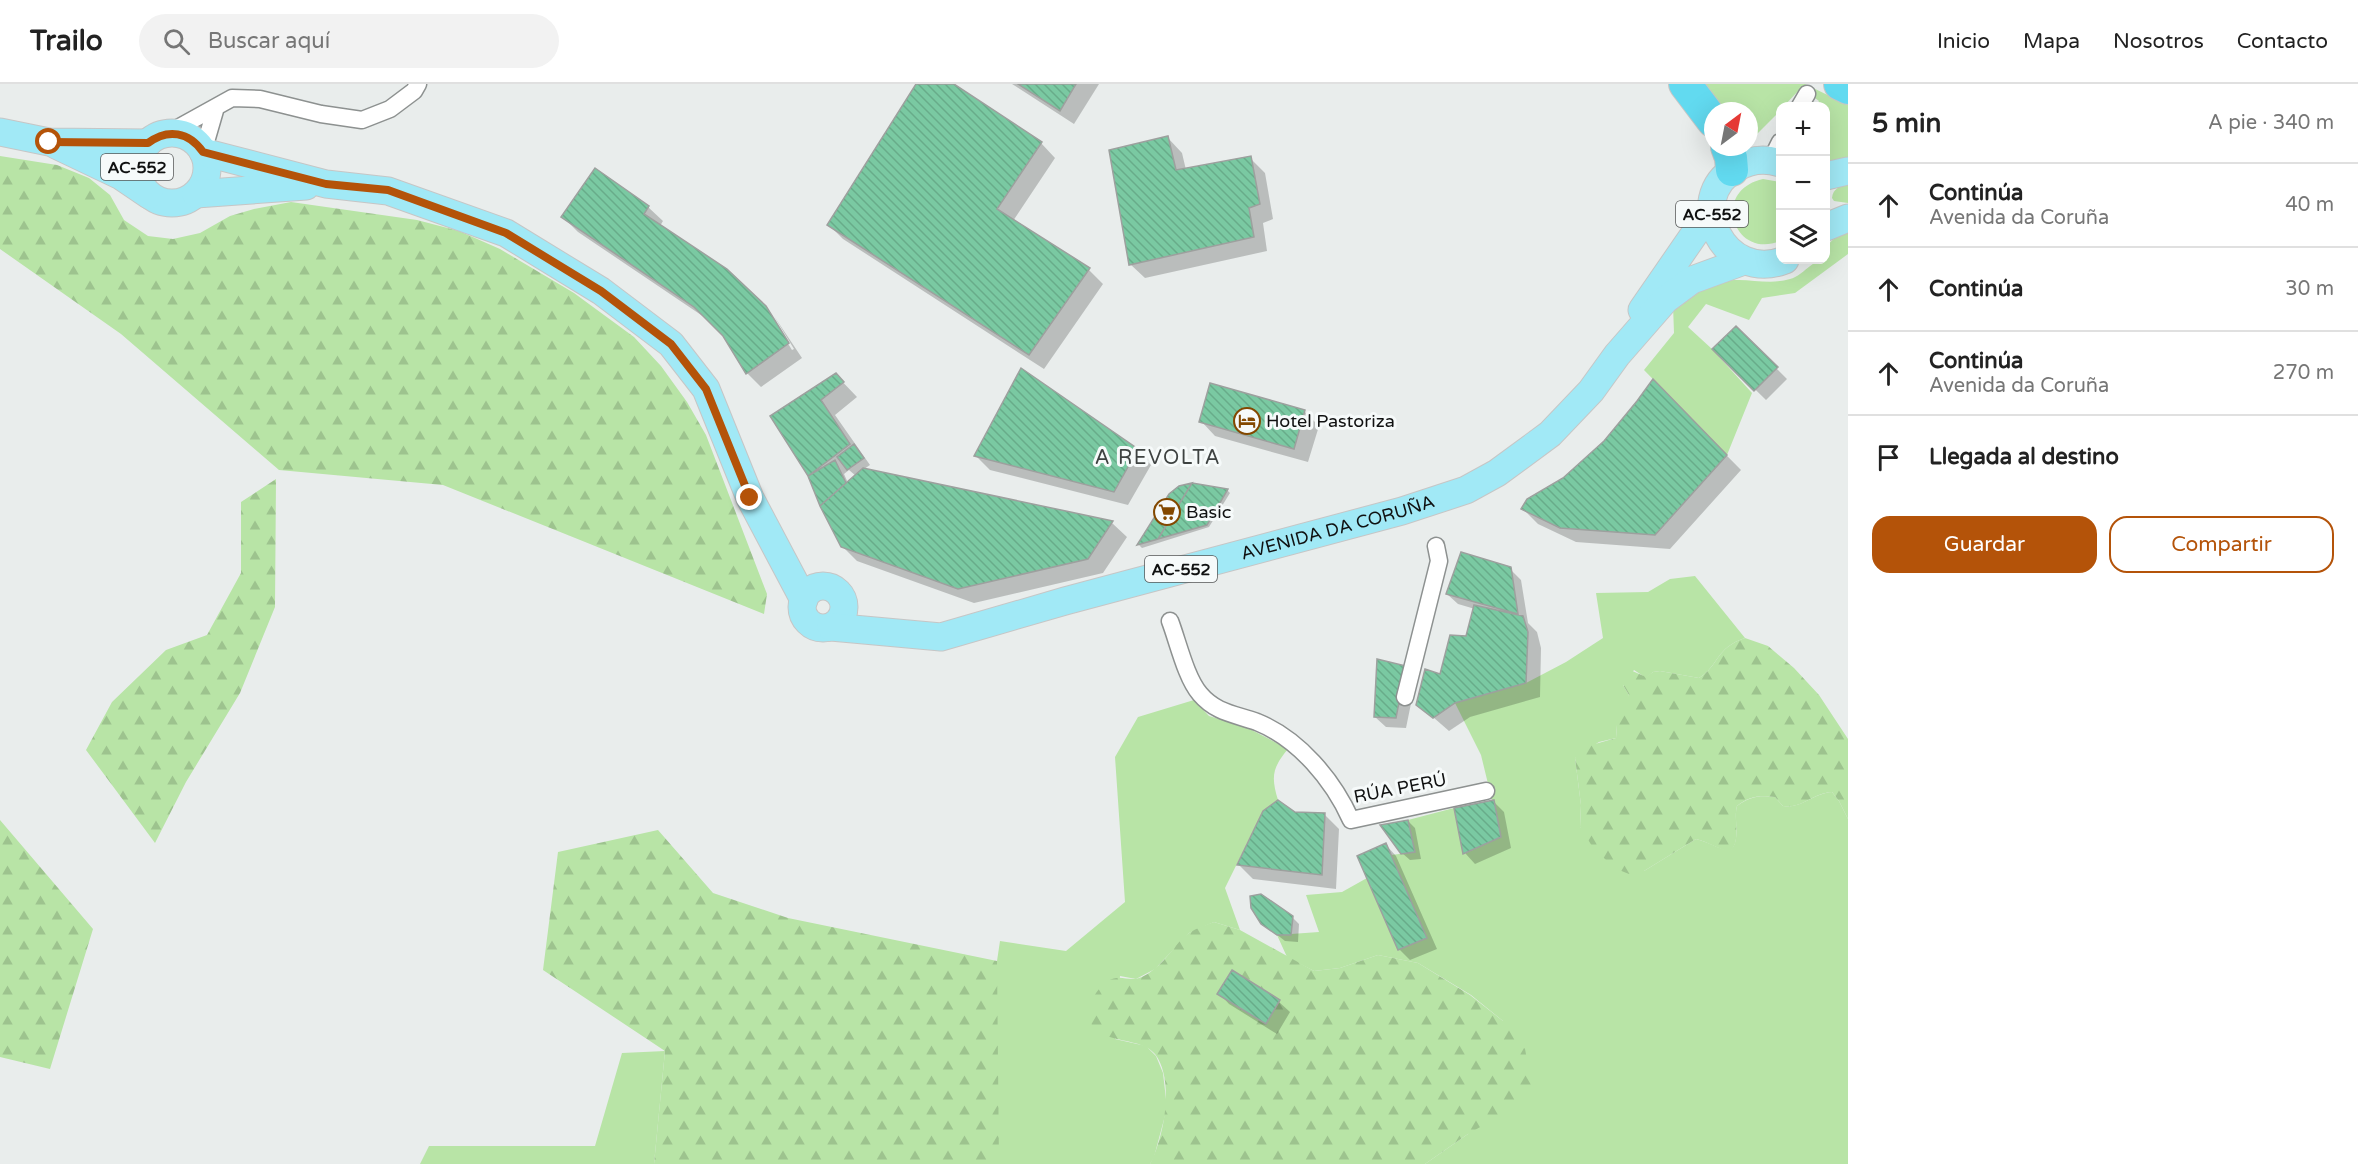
<!DOCTYPE html>
<html lang="es">
<head>
<meta charset="utf-8">
<style>
  :root { --surface:#fff; --page:#f2f2f2; --text:#222; --muted:#767676; --line:#e0e0e0; --accent:#b45309 }
  body { margin:0; font-family:"Varela Round",sans-serif; background:var(--page); color:var(--text) }
  .controls { position:absolute; right:18px; top:18px; display:grid; overflow:hidden; border-radius:12px; box-shadow:0 6px 24px #0002 }
  .controls button { width:54px; height:54px; display:grid; place-items:center; padding:0; border:0; border-bottom:2px solid var(--line); background:var(--surface); color:var(--text); font:30px sans-serif }
  .compass { position:absolute; left:1704px; top:18px; width:54px; height:54px; border-radius:50%; background:var(--surface); box-shadow:0 6px 24px #0002; rotate:32deg }
  .stop { position:absolute; width:18px; height:18px; margin:-14px; border:4px solid #b45309; border-radius:50%; background:#fff }
  .stop.end { background:#b45309; border-color:#fff; box-shadow:0 2px 6px #0008 }
  .list { margin:0; padding:0; list-style:none }
  h2 { display:flex; justify-content:space-between; align-items:center; height:78px; margin:0; padding:0 24px; font-size:26px }
  h2 small { font-size:20px; font-weight:400; color:var(--muted) }
  .list li { display:grid; grid-template-columns:39px 1fr auto; gap:18px; align-items:center; box-sizing:border-box; height:84px; padding:0 24px; border-top:2px solid var(--line) }
  .list b { display:block; font-size:22px; white-space:nowrap }
  .list p { margin:0; font-size:20px; white-space:nowrap; color:var(--muted) }
  .list em { font-size:20px; font-style:normal; color:var(--muted) }
  .actions { display:flex; gap:12px; padding:18px 24px }
  .actions a { flex:1; padding:14px 0; border:2px solid var(--accent); border-radius:18px; text-align:center; font-size:21px; color:var(--accent) }
  .actions .main { background:var(--accent); color:#fff }
  .icon { flex:none; width:33px; height:33px; fill:none; stroke:currentColor; stroke-width:2; stroke-linecap:round; stroke-linejoin:round }
  .map { position:relative; flex:none; width:1848px; height:1080px; overflow:hidden }
  header { display:flex; align-items:center; gap:36px; box-sizing:border-box; height:84px; padding:0 30px; background:var(--surface); border-bottom:2px solid var(--line) }
  header strong { font-size:28px }
  nav { display:flex; gap:33px; margin-inline-start:auto; font-size:21px }
  .search { width:420px; height:54px; background:var(--page); display:flex; align-items:center; gap:15px; box-sizing:border-box; padding:0 21px; border-radius:33px; color:var(--muted); font-size:22px }
  main { display:flex }
  aside { flex:1; background:var(--surface) }
  .map>svg:first-child { display:block }
</style>
</head>
<body>
<header>
<strong>Trailo</strong>
<div class="search"><svg class="icon" aria-label="search" viewBox="0 0 24 24"><circle cx="10" cy="10" r="6"/><path d="M15 15l6 6"/></svg>Buscar aquí</div>
<nav><a>Inicio</a><a>Mapa</a><a>Nosotros</a><a>Contacto</a></nav>
</header>
<main>
<div class="map">
<svg width="1848" height="1080" viewBox="0 0 1848 1080">
  <defs>
    <pattern id="forest-firs" width="22" height="20" patternUnits="userSpaceOnUse" patternTransform="scale(1.5)"><rect width="22" height="20" fill="#b8e4a6"/><path d="M5 1l3.5 6h-7zM16 11l3.5 6h-7z" fill="#9dc38e"/></pattern>
    <pattern id="building-back-hatch" width="6" height="6" patternUnits="userSpaceOnUse" patternTransform="scale(1.5)"><rect width="6" height="6" fill="#7ac9a2"/><path d="M-1 5l2 2M0 0l6 6M5-1l2 2" fill="none" stroke="#68ac8a"/></pattern>
  </defs>
  <rect width="100%" height="100%" fill="#e9edec"/>
  <!-- grass -->
  <path fill="#b8e4a6" d="M1700,0h105l43,21v56l-22,3v-58h-10l3,-5 -18,-13 -17,18h-4v5l-31,31v-31h-31z
    M1763,95l17,3v59c-46,19 -70,-50 -17,-62z
    M1848,99v20l-14,-2 -2,-3c1,-10 8,-11 16,-15z
    M1848,148v22l-53,39 -33,5 -13,22 -43,-16 -18,23 24,22 40,44 -25,62 -83,-85 30,-37 -1,-28c19,-12 38,-24 61,-25 19,-1 36,5 56,-1 15,-4 20,-19 36,-19 0,-19 6,-21 22,-28z
    M1695,492l50,62c-30,10 -26,28 -46,40l-39,-7 -7,1 -7,6 -12,-8 -11,15 6,10 -12,30 -1,13 -17,4 -24,16 6,47 -1,22 64,44 52,-32c12,3 21,9 33,12 13,-9 4,-31 8,-45 13,-10 23,-11 38,-9l8,9c19,3 30,-13 49,-14l7,9 9,18v345h-423l43,-30 35,-113 -32,-26 -53,-32 -40,-8 -38,13 -26,3 -27,-14 -10,-22 42,-3 -13,-37 36,-3 25,-14 31,72 29,-12 -36,-83 24,-3 -7,-32 46,-12 10,46 37,-17 -20,-82 -26,-52 71,-20 40,-21 37,-24 -7,-45 52,-1 22,-13z
    M1194,616l15,16 37,11 42,22c-16,19 -17,28 -10,51l-15,11 -38,77 15,42 -26,-8 -25,11 -34,36 -19,10 -16,-3 -5,63 31,7 10,10 7,17 4,35 -13,49 -4,7h-154l1,-203 3,-20 66,10 59,-49 -10,-145 23,-40z
    M665,967l-11,113h-234l9,-18h166l27,-93z"/>
  <!-- forest -->
  <path fill="url(#forest-firs)" d="M0,72l57,9 32,13 21,17 14,25 24,16 25,3 27,-6 30,-17 24,-7 37,-7 126,18 42,11 41,18 74,44 60,44 27,29 26,36 19,33 61,159 -3,20 -321,-129 -164,-15 -158,-136 -121,-85z
    M276,395l-1,128 -35,86 -54,89 -31,61 -69,-93 26,-48 54,-52 41,-15 34,-62v-71z
    M1745,554l23,8 26,22 25,27 29,44v80l-9,-18 -7,-9c-20,1 -29,17 -49,14l-8,-9c-16,-2 -26,-1 -38,9 -4,14 5,37 -8,46 -12,-4 -21,-10 -33,-13l-52,32 -15,3 -15,-6 -22,-22 -12,-19 1,-22 -6,-47 6,-10 35,-10 1,-13 -5,-11 4,-10 8,-2 5,-7 -6,-10 -1,-12 6,-4 18,8 7,-5 7,-1 39,7c20,-12 16,-30 46,-40z
    M0,736l93,109 -43,140 -50,-12z
    M658,746l55,63 75,25 209,43 2,203h-345l11,-113 -122,-81 15,-118z
    M1214,838l26,8 74,41 26,-3 38,-13 40,8 52,32 33,26 22,28 7,37 -10,17 -54,31 -43,30h-275c14,-27 25,-84 5,-110 -17,-21 -73,-6 -65,-47 1,-9 10,-21 18,-26 9,-6 16,-2 26,-2 6,0 16,-6 20,-10 14,-10 22,-27 35,-36 8,-5 17,-8 25,-11z"/>
  <!-- shadow -->
  <path fill="#0003" fill-rule="evenodd" d="M917,0h34l90,59 14,15 -42,63 76,49 14,14 -59,85 -201,-130 -14,-14z
    M1012,0h87l-25,40z
    M1168,54l14,15 4,17 64,-12 15,15 8,46 -10,4 4,28 -122,27 -15,-14z
    M648,123l15,14 -3,5 105,81 27,43 2,-1 -20,-33 28,42 -41,29 -14,-14 -22,-37 -15,-15 -132,-89 -15,-15z
    M1736,244l51,51 -21,21 -52,-51z
    M836,291l21,22 -22,18 35,50 -6,4 248,54 15,14 -24,36 -129,30 -117,-42 -15,-15 -21,-41 -10,-28 -39,-61zM849,386l7,6 -8,7 -4,-9z
    M1653,297l88,89 -71,79 -94,-7 -38,-18 -15,-15 41,-30 41,-37z
    M1304,327l15,15 -11,36 -93,-26 -14,-15z
    M1137,366l14,15 -23,40 -138,-35 -14,-14z
    M1191,401l36,5 3,3 -21,34 -67,21 -3,-3 31,-50z
    M1510,485l11,11 7,43 9,9 4,16 -1,49 -70,20 -21,14 -31,-27 23,-28 26,-39 8,-28 -17,-5 -11,-10z
    M1416,595l-10,49 -20,-1 -11,-10z
    M1493,717l11,11 7,36 -36,16 -10,-11z
    M1294,729l30,1 15,15 -3,60 -83,-10 -14,-14z
    M1408,737l7,7 6,31 -11,1 -8,-7z
    M1386,761l10,11 41,93 -27,11 -11,-11 -40,-93z
    M1292,833l7,7 -1,18 -13,-1 -23,-18z
    M1232,888l47,30 11,10 -13,22 -48,-30 -10,-11z"/>
  <!-- building -->
  <path fill="url(#building-back-hatch)" stroke="#9da09e" stroke-width="1.5" d="M916,0h38l88,58 -45,67 93,59 -61,87 -202,-130z
    M1018,0h58l-16,27z
    M1168,52l8,34 75,-14 9,48 -11,4 5,29 -125,28 -20,-115z
    M595,84l54,38 -5,8 83,55 39,37 23,37 -43,31 -23,-38 -29,-29 -133,-90z
    M1736,242l42,41 -24,24 -42,-42z
    M1021,284l117,81 -24,43 -140,-36z
    M836,289l8,9 -23,18 29,44 -42,32 -38,-60z
    M1653,295l74,76 -72,80 -95,-7 -39,-19 6,-10 36,-21 41,-37 33,-40z
    M1210,299l95,27 -11,39 -95,-27z
    M854,360l10,14 -17,12 -10,-13z
    M835,376l11,23 -26,23 -12,-30z
    M863,384l250,53 -25,38 -130,30 -117,-42 -21,-41z
    M1192,399l-34,56 -21,6 32,-51 10,-8z
    M1192,399l36,6 -21,36 -49,14z
    M1461,468l50,15 7,47 -72,-20z
    M1474,521l49,11 5,16 -2,51 -71,20 -22,15 -17,-13 9,-36 15,5 10,-39 16,1z
    M1377,575l29,7 -10,52 -22,-1z
    M1278,716l17,12 30,1 -3,62 -85,-10 26,-54z
    M1494,716l7,37 -38,17 -9,-46z
    M1408,736l7,32 -14,2 -21,-29z
    M1386,759l41,95 -29,12 -41,-94z
    M1261,810l32,22 -2,19h-14l-16,-11 -10,-16 -1,-12z
    M1232,886l48,30 -14,24 -49,-30z"/>
  <g fill="none" stroke-linecap="round" stroke-linejoin="round">
    <defs>
      <path id="minor" d="M1800,22l7,-12
        M167,50l65,-36 28,1 61,15 41,6 28,-11 24,-18 4,-7
        M203,68l13,-45
        M1771,76l9,-18
        M1170,537c8,21 16,57 30,73 16,19 35,20 57,28 42,17 76,58 94,98l135,-29
        M1405,613l34,-136 -3,-15"/>
      <g id="primary">
        <path d="M0,48l49,10 99,1"/>
        <circle cx="172" cy="84" r="35"/>
        <path d="M56,61l65,31 28,19"/>
        <path d="M203,68l123,32 62,7 118,42 95,58 70,53 35,45 44,109 54,102"/>
        <path d="M1780,79c-15,-5 -29,-4 -44,5 -54,31 -11,116 49,92"/>
        <path d="M1826,92l22,-5"/>
        <path d="M196,110l110,-8"/>
        <path d="M1826,143l22,-9"/>
        <path d="M1642,226l69,-100"/>
        <circle cx="823" cy="523" r="21"/>
        <path id="s1" d="M831,543l110,10 124,-36 337,-90 64,-21 31,-17 53,-39 41,-43 26,-36 48,-55 27,-20 52,-19"/>
      </g>
      <path id="motorway" d="M1685,0l28,37
        M1840,0l8,4
        M1727,63l4,11 1,12"/>
    </defs>
    <!-- minor casing -->
    <use href="#minor" stroke="#8d9190" stroke-width="19"/>
    <!-- primary casing -->
    <use href="#primary" stroke="#c6c6c6" stroke-width="29"/>
    <!-- motorway casing -->
    <use href="#motorway" stroke="#c6c6c6" stroke-width="34"/>
    <!-- minor -->
    <use href="#minor" stroke="#fff" stroke-width="16"/>
    <!-- primary -->
    <use href="#primary" stroke="#a1e9f6" stroke-width="27"/>
    <!-- motorway -->
    <use href="#motorway" stroke="#62daf0" stroke-width="32"/>
  </g>
  <g fill="none" stroke-linecap="round" stroke-linejoin="round">
    <!-- route -->
    <path stroke="#b45309" stroke-width="8" d="M49,58l99,1c20,-15 41,-11 55,9l123,32 62,6 118,43 95,58 70,53 35,45 44,109"/>
  </g>
  <!-- icons -->
  <defs>
    <symbol id="hotel-ring" viewBox="-11 -11 22 22"><circle r="9.5" fill="#f6fafa" stroke="#834800" stroke-width="1.5"/><path d="M-6-4.5h1.5V1H6V5H4.5V3h-9V5H-6ZM-4 0a1.8 1.8 0 1 1 3.6 0ZM.5 0V-2.5h3Q6-2.5 6 0Z" fill="#834800"/></symbol>
    <symbol id="supermarket-ring" viewBox="-11 -11 22 22"><circle r="9.5" fill="#f6fafa" stroke="#834800" stroke-width="1.5"/><path d="M-6-5.5h2.5l.6 2H6L4.5 2H-2.5L-4.4-4H-6ZM-1.5 3.2a1.3 1.3 0 1 0 .1 0ZM3 3.2a1.3 1.3 0 1 0 .1 0Z" fill="#834800"/></symbol>
  </defs>
  <g fill-rule="evenodd">
    <use href="#hotel-ring" x="1232" y="322" width="30" height="30"/>
    <use href="#supermarket-ring" x="1152" y="413" width="30" height="30"/>
  </g>
  <g text-anchor="middle" stroke-width="6" stroke-linejoin="round" paint-order="stroke">
    <!-- shield labels -->
    <g fill="#f6fafa" stroke="#555757" stroke-width="1.5">
      <rect x="101" y="70" width="72" height="26" rx="4.5"/>
      <rect x="1676" y="117" width="72" height="26" rx="4.5"/>
      <rect x="1145" y="472" width="72" height="26" rx="4.5"/>
    </g>
    <g font-size="16" font-weight="bold" fill="#101111">
      <text x="137" y="89">AC-552</text>
      <text x="1712" y="136">AC-552</text>
      <text x="1181" y="491">AC-552</text>
    </g>
    <!-- poi labels -->
    <g font-size="18" fill="#101111" stroke="#f6fafa" text-anchor="start">
      <text x="1266" y="343">Hotel Pastoriza</text>
      <text x="1186" y="434">Basic</text>
    </g>
    <!-- street labels -->
    <g font-size="18" fill="#101111" stroke="#f6fafa">
      <text dy="6" stroke="none"><textPath href="#s1" startOffset="522">AVENIDA DA CORUÑA</textPath></text>
      <text transform="translate(1400 704) rotate(-11)" y="6">RÚA PERÚ</text>
    </g>
    <!-- neighbourhood labels -->
    <g font-size="20" letter-spacing="1.5" fill="#3e4241" stroke="#f6fafa">
      <text x="1158" y="380">A REVOLTA</text>
    </g>
  </g>
</svg>
<div class="controls">
<button>+</button>
<button>−</button>
<button><svg class="icon" aria-label="layers" viewBox="0 0 24 24"><path d="M12 4l9 5-9 5-9-5zM3 14l9 5 9-5"/></svg></button>
</div>
<svg class="compass" viewBox="-18 -18 36 36"><path d="M0-13l5 13h-10z" fill="#e53935"/><path d="M0 13l5-13h-10z" fill="#767676"/></svg>
<div class="stop" style="left:49px;top:58px"></div>
<div class="stop end" style="left:750px;top:414px"></div>
</div>
<aside>
<h2>5 min<small>A pie · 340 m</small></h2>
<ul class="list">
<li><svg class="icon" aria-label="ahead" viewBox="0 0 24 24"><path d="M12 20V5M6 11l6-6 6 6"/></svg><div><b>Continúa</b><p>Avenida da Coruña</p></div><em>40 m</em></li>
<li><svg class="icon" aria-label="ahead" viewBox="0 0 24 24"><path d="M12 20V5M6 11l6-6 6 6"/></svg><div><b>Continúa</b></div><em>30 m</em></li>
<li><svg class="icon" aria-label="ahead" viewBox="0 0 24 24"><path d="M12 20V5M6 11l6-6 6 6"/></svg><div><b>Continúa</b><p>Avenida da Coruña</p></div><em>270 m</em></li>
<li><svg class="icon" aria-label="arrive" viewBox="0 0 24 24"><path d="M6 21V4h12l-3 4 3 4H6"/></svg><div><b>Llegada al destino</b></div></li>
</ul>
<div class="actions"><a class="main">Guardar</a><a>Compartir</a></div>
</aside>
</main>
</body>
</html>
